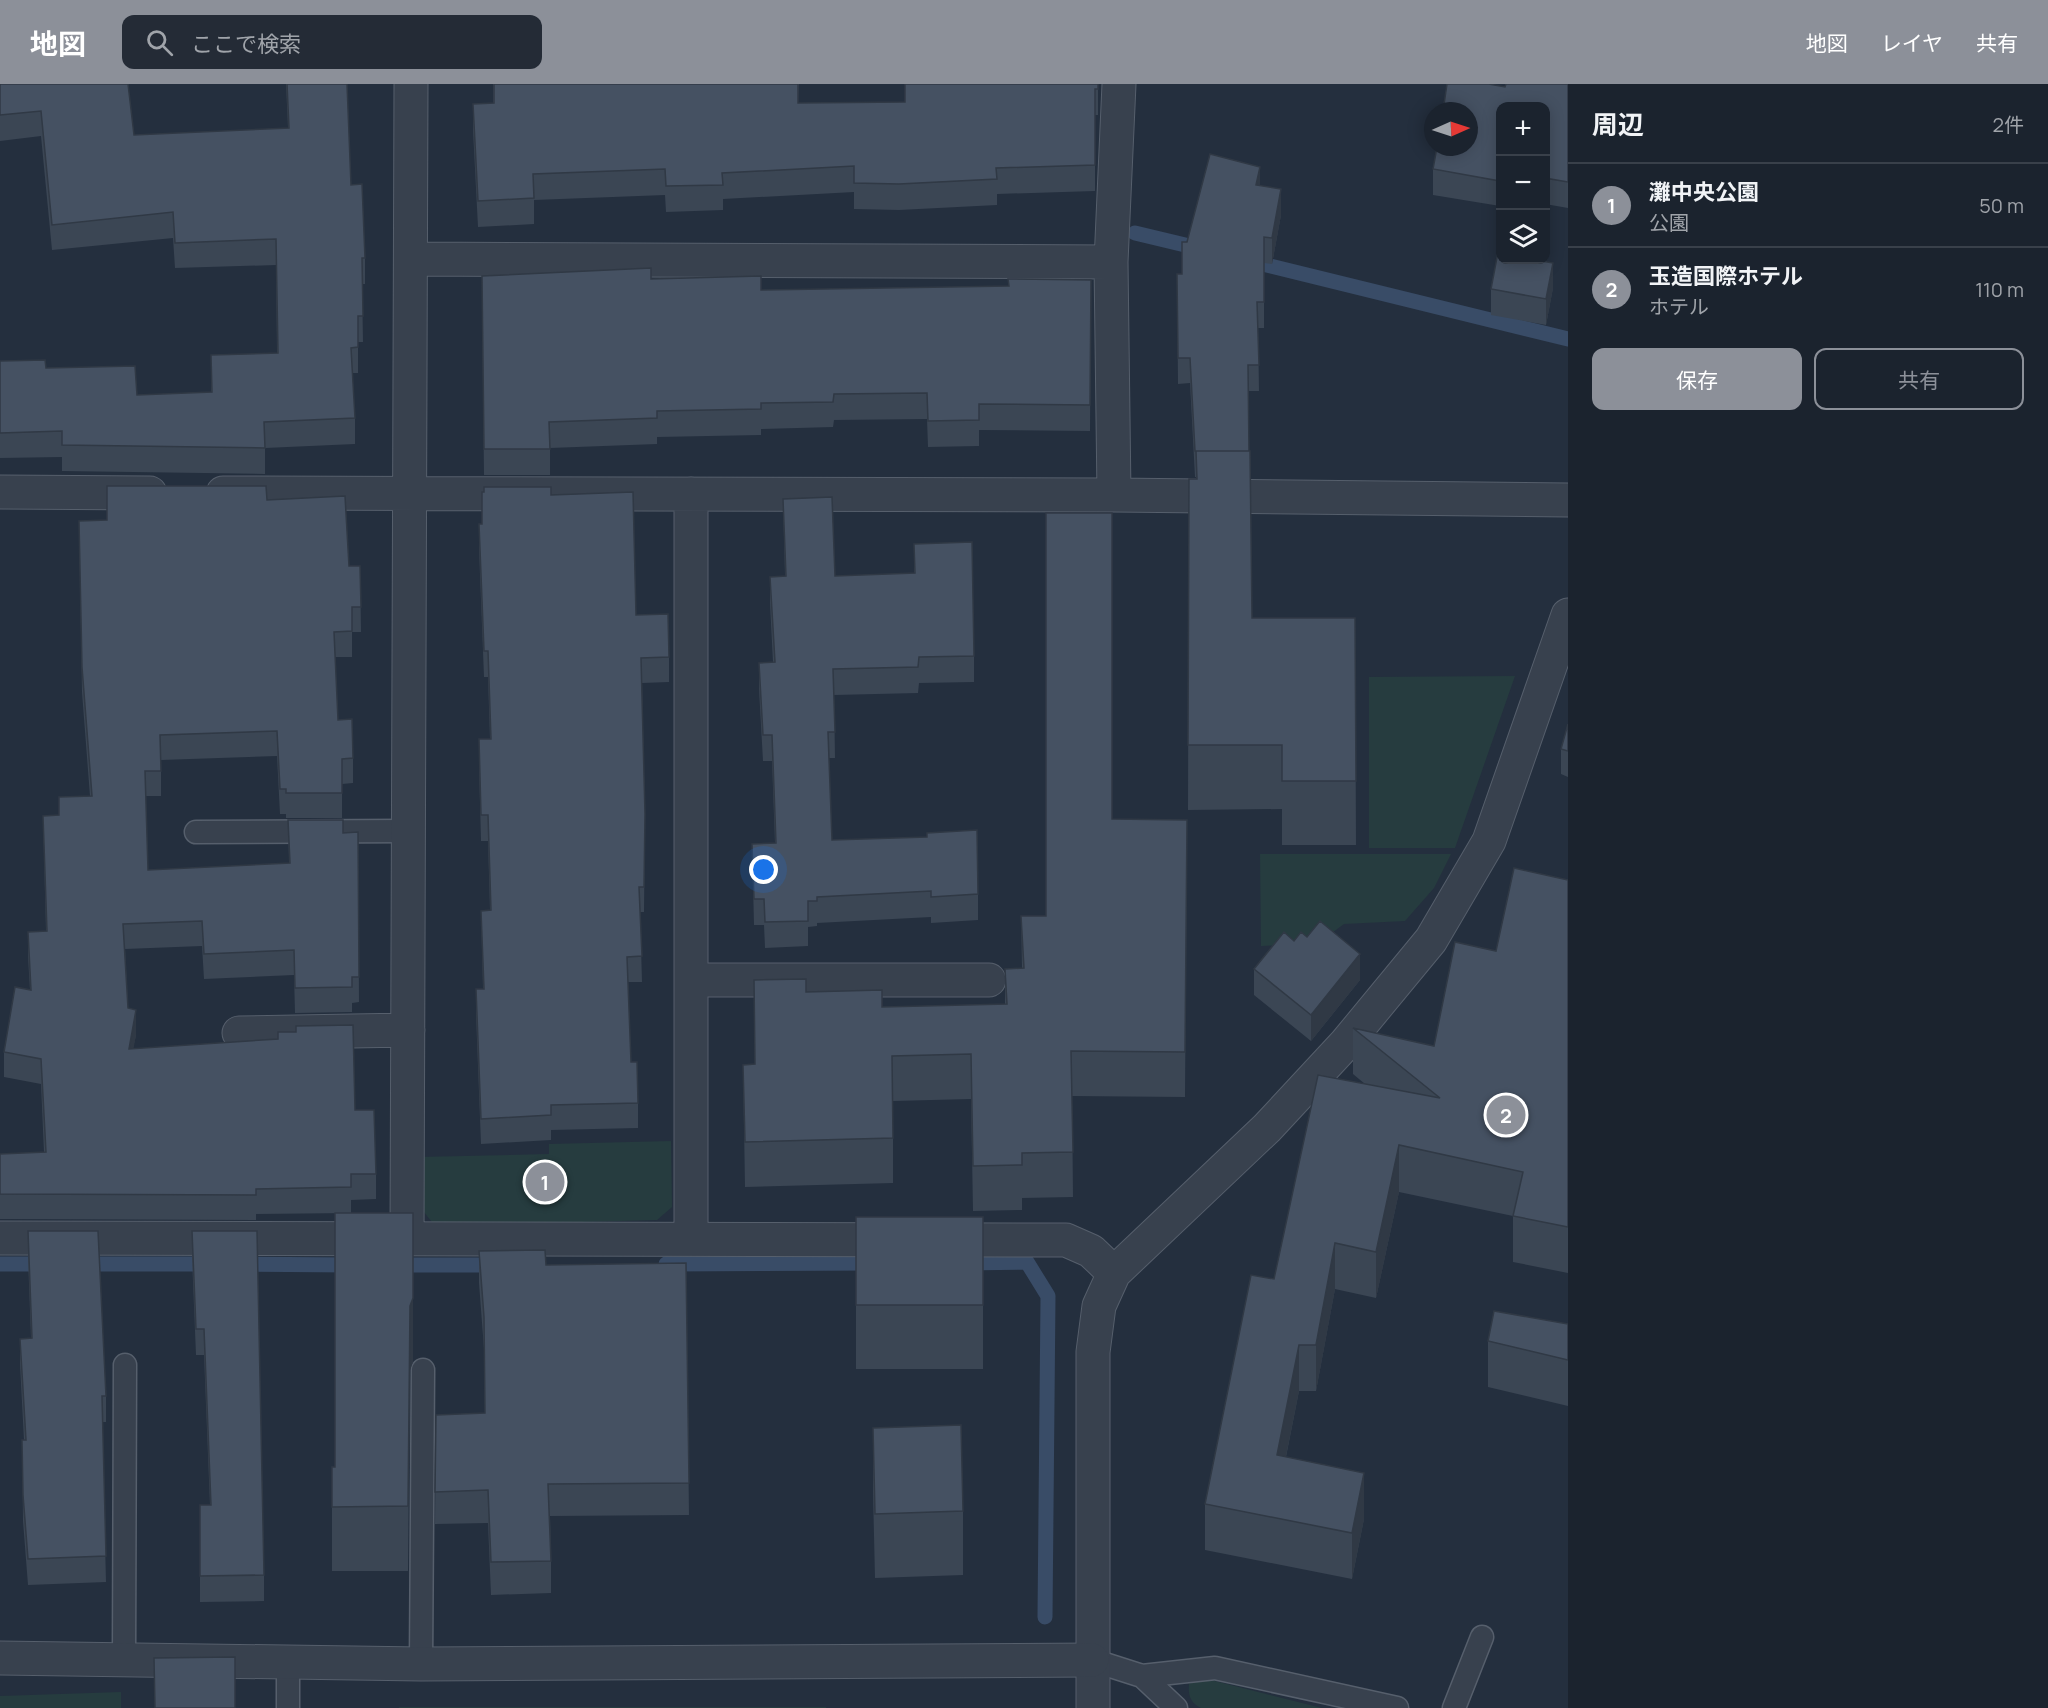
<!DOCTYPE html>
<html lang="ja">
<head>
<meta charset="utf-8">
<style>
  :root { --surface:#1b232e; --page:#242b36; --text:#f1f3f6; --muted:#a0a4aa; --line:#39404a; --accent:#8c9099 }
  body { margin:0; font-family:Manrope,"Noto Sans JP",sans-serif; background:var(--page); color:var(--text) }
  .controls { position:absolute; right:18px; top:18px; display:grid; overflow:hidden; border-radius:12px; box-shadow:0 3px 15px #0003 }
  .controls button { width:54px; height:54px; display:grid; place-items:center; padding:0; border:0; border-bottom:2px solid var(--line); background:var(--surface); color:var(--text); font:30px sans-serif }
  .compass { position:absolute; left:1424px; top:18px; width:54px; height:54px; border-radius:50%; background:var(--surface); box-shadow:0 3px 15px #0003; rotate:87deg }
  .you { position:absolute; left:764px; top:786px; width:21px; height:21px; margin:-15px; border:4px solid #fff; border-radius:50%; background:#1a73e8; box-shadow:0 0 0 9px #1a73e833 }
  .badge { display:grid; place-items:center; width:39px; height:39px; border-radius:50%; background:var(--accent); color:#fff; font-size:20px; font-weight:700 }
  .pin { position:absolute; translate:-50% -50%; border:3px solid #fff; box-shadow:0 2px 6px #0006 }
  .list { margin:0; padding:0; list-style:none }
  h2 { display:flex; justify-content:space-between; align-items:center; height:78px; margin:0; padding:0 24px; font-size:26px }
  h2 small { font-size:20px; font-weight:400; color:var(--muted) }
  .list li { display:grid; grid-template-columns:39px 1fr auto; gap:18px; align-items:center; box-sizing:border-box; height:84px; padding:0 24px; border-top:2px solid var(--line) }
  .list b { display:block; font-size:22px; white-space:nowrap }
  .list p { margin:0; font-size:20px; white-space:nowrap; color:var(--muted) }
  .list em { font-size:20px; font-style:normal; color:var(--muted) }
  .actions { display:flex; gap:12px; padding:18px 24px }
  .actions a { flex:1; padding:14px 0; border:2px solid var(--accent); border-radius:12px; text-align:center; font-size:21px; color:var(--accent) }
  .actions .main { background:var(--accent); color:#fff }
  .icon { flex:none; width:33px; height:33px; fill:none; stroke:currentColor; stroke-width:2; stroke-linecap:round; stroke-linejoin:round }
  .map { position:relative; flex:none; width:1568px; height:1624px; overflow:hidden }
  header { display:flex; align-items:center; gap:36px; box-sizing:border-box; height:84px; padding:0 30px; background:var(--accent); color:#fff }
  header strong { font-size:28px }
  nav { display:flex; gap:33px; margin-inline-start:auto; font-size:21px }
  .search { width:420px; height:54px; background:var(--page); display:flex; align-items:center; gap:15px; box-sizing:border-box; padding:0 21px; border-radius:12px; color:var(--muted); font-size:22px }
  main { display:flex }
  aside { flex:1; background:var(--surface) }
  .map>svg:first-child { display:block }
</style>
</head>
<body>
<header>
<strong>地図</strong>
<div class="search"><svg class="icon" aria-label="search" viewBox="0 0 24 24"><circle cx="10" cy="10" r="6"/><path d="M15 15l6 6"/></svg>ここで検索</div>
<nav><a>地図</a><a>レイヤ</a><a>共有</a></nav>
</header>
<main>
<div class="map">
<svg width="1568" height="1624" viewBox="0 0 1568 1624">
  <rect width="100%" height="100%" fill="#242f3e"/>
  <!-- green -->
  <path fill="#263c3f" d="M1515,592l-60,172h-86v-171z
    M1260,770h191l-17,34 -29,33 -61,3 -27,20 -56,2z
    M671,1057l1,66 -15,13 -222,6 -15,-19 -2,-50 131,-3v-10z
    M1203,1594l119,30h-121c-11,-5 -13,-13 -12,-24z
    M121,1608v16h-121v-12z
    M399,1623h427v1h-427z"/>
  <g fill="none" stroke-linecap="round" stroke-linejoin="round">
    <!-- stream -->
    <path stroke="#394c67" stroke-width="15" d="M1135,149l67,16
      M1246,176l322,79
      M963,1179l64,-1 21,34 -3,321
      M0,1180h48
      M81,1180h132
      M237,1180l117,1
      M666,1180l210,-1
      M393,1181h105"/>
    <defs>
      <path id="service" d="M196,748l212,-1
        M124,1576l1,-295
        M1092,1576l50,16 73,-8 182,40
        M421,1580l2,-294
        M1142,1592l34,32
        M288,1624v-45
        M1454,1624l28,-71"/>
      <path id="minor" d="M412,175l699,3
        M0,408l150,1
        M223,409l891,2 454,5
        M691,410v744
        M1114,411l-3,-233 8,-178
        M691,896h298
        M239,949l169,-3
        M0,1154l1066,2 25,11 23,22
        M407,1155l4,-1155
        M1093,1624v-356l6,-46 15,-33 153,-145 79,-85 85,-103 58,-99 79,-226"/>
      <path id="tertiary" d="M0,1574l421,6 671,-4"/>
    </defs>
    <!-- service casing -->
    <use href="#service" stroke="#565f6c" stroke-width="25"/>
    <!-- minor casing -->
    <use href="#minor" stroke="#565f6c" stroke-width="35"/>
    <!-- tertiary casing -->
    <use href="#tertiary" stroke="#565f6c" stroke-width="35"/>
    <!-- service -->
    <use href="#service" stroke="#38414e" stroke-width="22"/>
    <!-- minor -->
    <use href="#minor" stroke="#38414e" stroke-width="33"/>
    <!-- tertiary -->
    <use href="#tertiary" stroke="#38414e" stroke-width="33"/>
  </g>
  <!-- wall -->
  <path fill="#3b4654" d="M0,0l134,51 154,-7 -2,-44h61l4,101 14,73v26h-3l1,58h-5v31h-6l3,45v26l-90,4v26l-203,-3v-14l-62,1v-97l46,7 91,27 74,-3v-37l66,-2 -1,-88 -101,3 -2,-30 -121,12 -11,-114 -41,5z
    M493,0h306l-1,19 107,-1 193,-18v31h-3v76l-98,3v11l-98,5 -45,-1v-17l-131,7v11l-57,2 -1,-17 -131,5v24l-56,3 -5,-97v-26l20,-1z
    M1568,0v124l-23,-4v-98h-45v100l-67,-11v-26l72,-82z
    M1260,102l21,29 -9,49 -8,-1v65h-6l1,63h-11l4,227h103l1,227h-74v-36l-94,1 1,-331h7v-2h-1l-5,-94 -12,1 -1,-110h5l5,-32z
    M651,195l110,11 248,-4 82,-6 -1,151 -111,-1v16l-51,1 -1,-28 -93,1 -1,7 -72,2v6l-104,2v7l-107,4v27h-66l-2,-173z
    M1553,204l-7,37 -55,-10v-26z
    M482,408l69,3 85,120 33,42v25l-27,1 3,131 -1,98h-4l2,70h-14l3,80 7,41v25l-87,2v10l-70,4 -5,-130v-25h7l-2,-78 9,-1 -2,-69h-7l-2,-76v-26h11l-2,-62h-4l-5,-128v-25h3z
    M783,415l52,77 79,-3v-29l60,112v26l-55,1 -1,10 -84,2 1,63h-6l3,82 146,54v26l-47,3v-6l-114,6v3l-9,1v19l-43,2 -1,-23h-10l-2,-81 23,-1 -3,-82h-9l-4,-72v-26l14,-1 -3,-59v-26l15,-1z
    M267,416l82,66h11l1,66h-9v25h-17l3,63 15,38v25l-11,1v34h-56v-4h-6l-3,-58 -116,4v36h-16l3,74 141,-7 -1,-43 55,13 15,-1 1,170 -7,1v9l-57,1 -1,-38 -90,4 -2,-33 -77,3 3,59 8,27 -3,13 222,62 21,64v25l-25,1v13l-95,1v6l-256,-1v-65l44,-2 -3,-68 -37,-7v-25l26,-62 -2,-33v-25l18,-1 -3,-115 16,-1 31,-19 -8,-104 -3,-171 28,-1z
    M1568,640v53l-7,-3v-25z
    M1112,735l75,1 -2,277 -113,-1 1,101 -51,1v12l-49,1 -2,-112 -78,2v82l-148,4 -2,-122 12,-1 51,-72 76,15 123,-3v-35l17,-1 -1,-52h25z
    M1568,796v393l-55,-11v-46l-114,-24 -23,106 -41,-9 -19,102h-17l-13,66 78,62 -12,60 -147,-29v-46l69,-225 91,-195 -12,-10v-46l81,18 62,-95z
    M1307,853l53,43 -49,61 -57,-46v-26l40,-28z
    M856,1133h127v152h-127z
    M28,1147l78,165v26h-4l4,160 -78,3 -5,-64 -1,-81h2l-4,-76v-25l11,-1 -3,-81z
    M192,1147l72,344v26l-64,1v-97h10l-6,-150h-8l-4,-98z
    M479,1167l67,14 140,-2 3,252 -139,1 1,45v32l-60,2 -3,-72 -53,1 1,-109 49,-2 -1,-64 -5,-66z
    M413,1194v84l-3,8 -2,201h-76v-104h3z
    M1568,1240v82l-80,-19v-46z
    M873,1344l90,83v64l-88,3 -2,-86z"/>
  <!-- shaded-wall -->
  <path fill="#303945" d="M1260,83v26l-4,-8z
    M1281,105v26l-9,49v-26z
    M1553,179v25l-7,37v-26z
    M1360,870v26l-49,61v-26z
    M136,926v25l-7,39v-25z
    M1399,1061v47l-23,106v-46z
    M413,1129v149l-3,8 -2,201 2,-265z
    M1335,1159v46l-19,102v-46z
    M1299,1261v46l-22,110v-46z
    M1364,1389v46l-12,60v-46z"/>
  <!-- building -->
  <path fill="#455162" stroke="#303945" stroke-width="1.5" d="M0,0h128l6,51 155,-7 -2,-44h60l4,101 11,-1 3,74h-3l1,58h-5v31l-7,1 4,70 -91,4 1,26 -203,-3v-14l-62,2v-72l45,-1 1,8 89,-2 2,29 75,-3 -1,-37 67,-2 -2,-114 -101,4 -2,-31 -121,13 -11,-114 -41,4z
    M494,0h304v19l107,-1v-18h193v5h-3v76l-99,3 1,11 -98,5 -45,-1v-17l-132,7 1,12 -57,1 -1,-17 -132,5 1,24 -56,3 -5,-97 21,-1z
    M1447,0h42l16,3 1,-3h62v98l-23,-4v-72h-45v75l-67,-12 4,-22h32v-36h-26z
    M1210,70l50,13 -4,18 25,4 -9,49 -8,-1v65h-7l2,63h-11l1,86h-54l-5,-93h-12l-1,-84h5v-32h5z
    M1498,168l2,1v7h36l17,3 -7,36 -55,-10z
    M651,184v11l110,-3v14l248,-4 -1,-7 83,1 -1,125 -111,-1v16l-51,1 -1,-28 -93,1 -1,8 -72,1v6l-104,2v7l-108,4 1,27h-66l-2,-173z
    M1196,367h54l2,167h103l1,163h-74v-36h-94l1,-266h8z
    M107,402h159l1,14 78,-4 4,70h11l1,41h-9v24l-18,1 4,88 14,-1 1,39 -11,1v34h-56v-4h-6l-3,-58 -117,4 1,36h-16l3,99 142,-7 -2,-43h55v13l15,-1 1,145h-7v10l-57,1 -1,-38 -90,4 -2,-33 -79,3 5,84 8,2 -7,39 149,-10v-7h18v-6l57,-1 2,85h19l2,64h-25v13l-95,2v6l-256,-1v-40l46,-2 -5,-93 -37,-7 11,-65 16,3 -3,-58 19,-1 -4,-115 16,-1v-18l33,-1 -10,-129 -3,-146 28,-1z
    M484,403h67v8l82,-3 3,123 32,-1 1,43 -28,1 4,156 -1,73h-5l3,69 -15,1 4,105h6l1,41 -87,2v10l-70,4 -5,-130h8l-3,-78 10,-1 -3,-95h-7l-2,-76h12l-3,-88h-4l-5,-127h3v-32h2z
    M832,413l3,79 80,-3 -1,-29 58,-2 2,114 -55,1 -1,10 -85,2 2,63h-7l4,108 95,-3v-4l50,-3 1,64 -47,3v-6l-114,6v4h-9v20l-43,1 -1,-23h-10l-2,-55 24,-1 -4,-108h-9l-4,-72 16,-1 -5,-85 16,-1 -3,-77z
    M1046,429h66v306l75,1 -2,232 -114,-1 2,101 -51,1v12l-49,1 -2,-112 -79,2 1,82 -148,4 -2,-77 12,-1 -1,-84 52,-1v13l76,-2v17l125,-3 -2,-35 19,-1 -3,-52h25z
    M1568,640v27l-7,-2z
    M1514,784l54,12v347l-55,-11 10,-44 -124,-27 -23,107 -41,-9 -19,102h-17l-22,110 87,18 -12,60 -147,-29 46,-229 23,4 44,-204 122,23 -87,-70 81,18 21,-104 41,9z
    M1320,837l40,33 -49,61 -57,-46 30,-37 10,9 7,-9 6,5z
    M335,1129h78v85l-3,8 -2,200 -76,1v-40h3z
    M856,1133h127v88h-127z
    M28,1147h70l8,165h-4l4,160 -78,3 -5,-64 -1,-55h4l-6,-101 12,-1z
    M192,1147h65l7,344 -64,1v-71h11l-7,-176h-8z
    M545,1166l1,15 140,-2 3,220 -141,1 3,77 -60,1 -3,-72 -53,2 1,-77 49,-2 -1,-96 -5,-66z
    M1494,1227l74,13v36l-80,-19z
    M961,1341l2,86 -88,3 -2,-86z
    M235,1573v51h-80l-1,-50z"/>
</svg>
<div class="controls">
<button>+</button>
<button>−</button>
<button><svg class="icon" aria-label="layers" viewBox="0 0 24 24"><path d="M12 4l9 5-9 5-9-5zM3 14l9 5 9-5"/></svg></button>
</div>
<svg class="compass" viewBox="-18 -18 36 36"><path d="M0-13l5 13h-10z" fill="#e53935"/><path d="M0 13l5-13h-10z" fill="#a0a4aa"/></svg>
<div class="you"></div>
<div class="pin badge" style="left:545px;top:1098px">1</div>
<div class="pin badge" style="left:1506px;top:1031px">2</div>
</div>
<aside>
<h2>周辺<small>2件</small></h2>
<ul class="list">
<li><span class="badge">1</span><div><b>灘中央公園</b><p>公園</p></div><em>50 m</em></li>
<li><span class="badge">2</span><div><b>玉造国際ホテル</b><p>ホテル</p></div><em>110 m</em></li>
</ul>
<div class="actions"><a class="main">保存</a><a>共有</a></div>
</aside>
</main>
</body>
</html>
